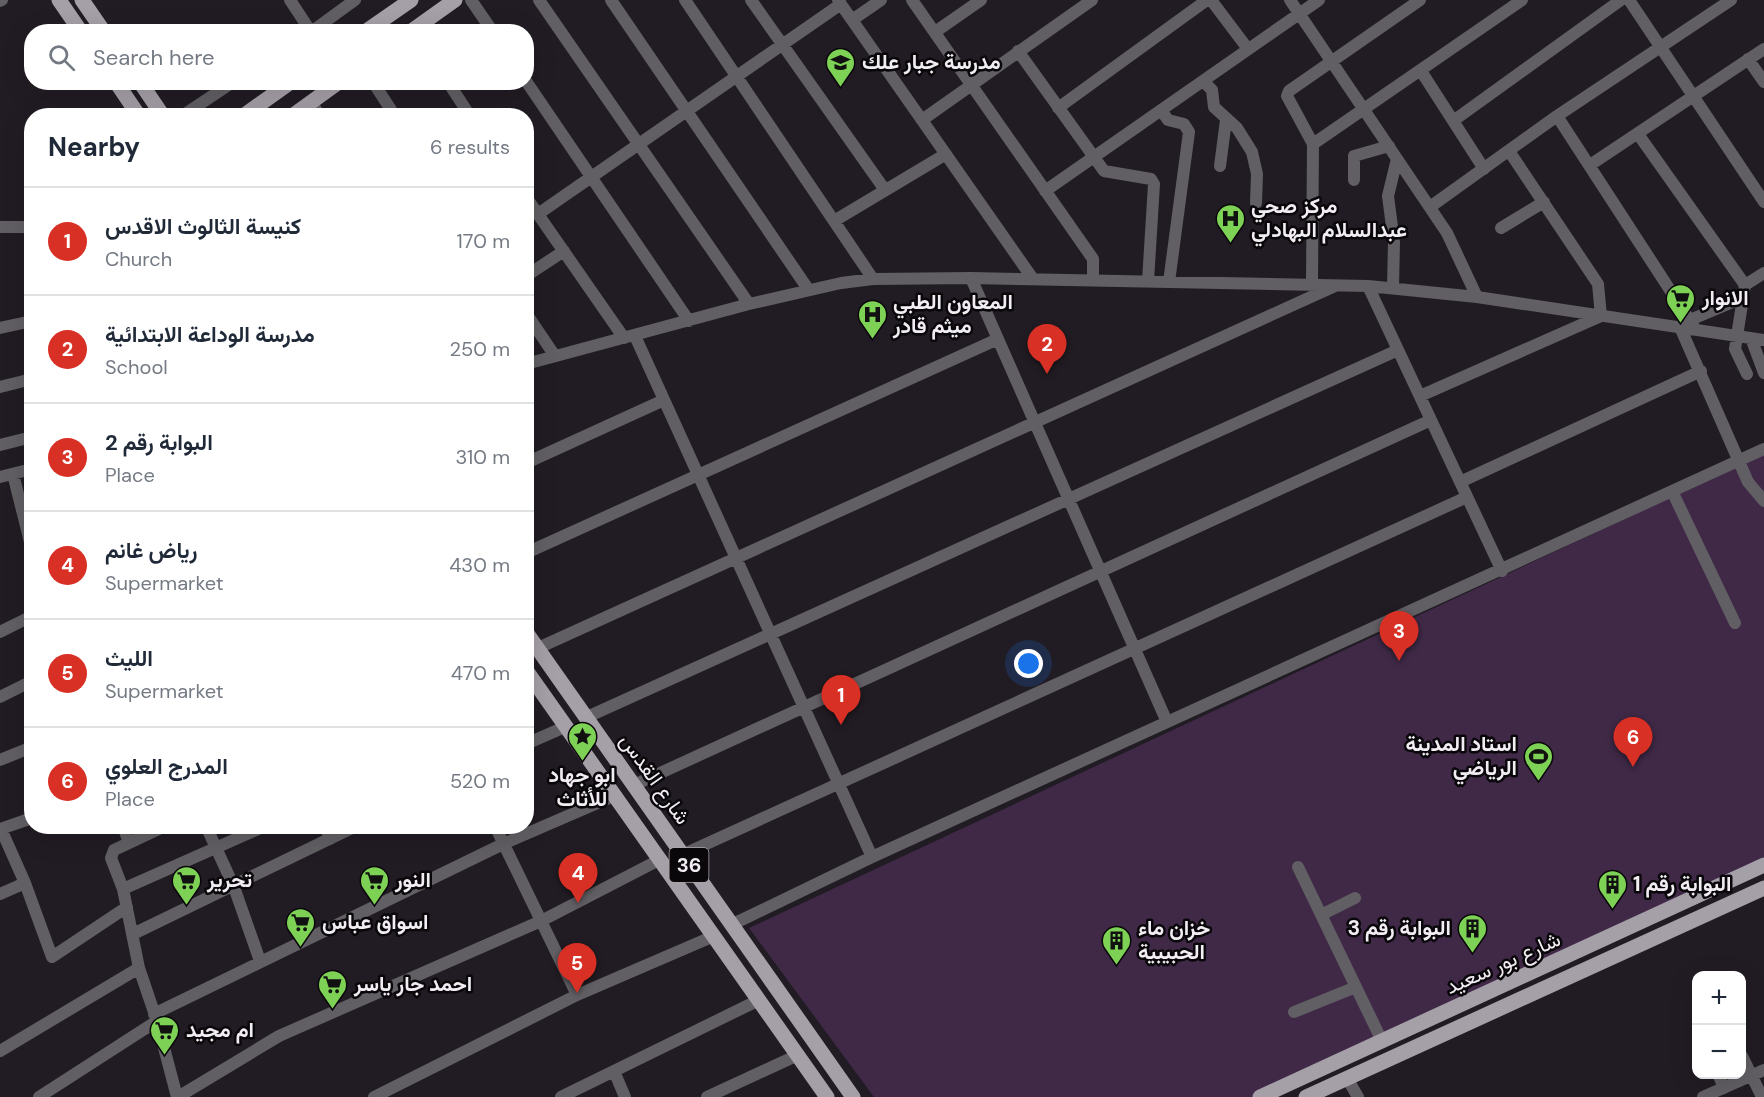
<!DOCTYPE html>
<html lang="en">
<head>
<meta charset="utf-8">
<style>
  :root { --surface:#fff; --page:#f6f6f7; --text:#1f2937; --muted:#747a83; --line:#e0e1e3; --accent:#d93025 }
  body { margin:0; font-family:"DM Sans",Vazirmatn,sans-serif; background:var(--page); color:var(--text) }
  .controls { position:absolute; right:18px; bottom:18px; display:grid; overflow:hidden; border-radius:12px; box-shadow:0 6px 24px #0002 }
  .controls button { width:54px; height:54px; display:grid; place-items:center; padding:0; border:0; border-bottom:2px solid var(--line); background:var(--surface); color:var(--text); font:30px sans-serif }
  .you { position:absolute; left:1029px; top:664px; width:21px; height:21px; margin:-15px; border:4px solid #fff; border-radius:50%; background:#1a73e8; box-shadow:0 0 0 9px #1a73e833 }
  .badge { display:grid; place-items:center; width:39px; height:39px; border-radius:50%; background:var(--accent); color:#fff; font-size:20px; font-weight:700 }
  .pin { position:absolute; translate:-50% -50px; filter:drop-shadow(0 2px 3px #0008) }
  .pin::after { content:''; position:absolute; top:32px; width:21px; height:18px; background:inherit; clip-path:polygon(0 0,100% 0,50% 100%) }
  .list { margin:0; padding:0; list-style:none }
  h2 { display:flex; justify-content:space-between; align-items:center; height:78px; margin:0; padding:0 24px; font-size:26px }
  h2 small { font-size:20px; font-weight:400; color:var(--muted) }
  .list li { display:grid; grid-template-columns:39px 1fr auto; gap:18px; align-items:center; box-sizing:border-box; height:108px; padding:0 24px; border-top:2px solid var(--line) }
  .list b { display:block; font-size:22px; white-space:nowrap }
  .list p { margin:0; font-size:20px; white-space:nowrap; color:var(--muted) }
  .list em { font-size:20px; font-style:normal; color:var(--muted) }
  .icon { flex:none; width:33px; height:33px; fill:none; stroke:currentColor; stroke-width:2; stroke-linecap:round; stroke-linejoin:round }
  .map { position:relative; flex:none; width:1764px; height:1097px; overflow:hidden }
  .search { position:absolute; background:var(--surface); box-shadow:0 6px 24px #0002; left:24px; top:24px; width:510px; height:66px; display:flex; align-items:center; gap:15px; box-sizing:border-box; padding:0 21px; border-radius:24px; color:var(--muted); font-size:22px }
  .panel { position:absolute; background:var(--surface); box-shadow:0 6px 24px #0002; left:24px; top:108px; width:510px; height:726px; border-radius:24px }
  .map>svg:first-child { display:block }
</style>
</head>
<body>
<div class="map">
<svg width="1764" height="1097" viewBox="0 0 1764 1097">
  <rect width="100%" height="100%" fill="#211c23"/>
  <!-- green -->
  <path fill="#3f2947" d="M1764,454v403l-171,88 -333,152h-386l-125,-169z"/>
  <g fill="none" stroke-linecap="round" stroke-linejoin="round">
    <!-- minor -->
    <path stroke="#615f63" stroke-width="12" d="M290,0l21,32
      M471,0l22,32
      M539,0l210,304
      M611,0l197,289
      M685,0l188,279
      M751,0l134,190
      M838,0l195,279
      M912,0l181,259v21
      M1211,0l37,49
      M1290,0l157,233 30,64
      M1629,0l135,202
      M0,1l2,-1
      M852,20l29,-20
      M311,32l44,-32
      M935,32l46,-32
      M1018,51l86,120 47,8 3,5 -6,97
      M1748,59l16,23
      M1421,71l63,98
      M526,81l163,240
      M1203,81l9,9 2,17 23,21 15,24 5,22 -1,29
      M373,82l22,34
      M448,82l22,34
      M311,102l9,14
      M1058,108l149,-108
      M1161,110l7,10 16,4 5,8 -20,150
      M182,116l51,-34
      M1557,116l139,214
      M922,120l170,-120
      M1453,121l168,-121
      M1638,134l107,151 -10,64 12,25
      M1313,144l209,-144
      M1590,165l174,-116
      M1220,166l6,-46
      M1354,180v-24l35,-10
      M1045,191l274,-191
      M526,197l98,141
      M1430,207l127,-91 174,-116
      M538,214l303,-210
      M834,221l112,-67
      M0,227h32
      M1501,228l43,-26
      M526,276l38,-25
      M971,278l196,444
      M1312,283l1,-139 -26,-48 2,-5 131,-91
      M1745,285l19,-12
      M1368,286l134,285
      M1393,288l1,-46 -6,-46 9,-37
      M526,313l29,43
      M1690,320l52,-22
      M1680,327l68,155 16,19
      M0,328l32,-7
      M635,336l237,521
      M1751,338l13,35
      M526,364l223,-60 92,-21 32,-4 98,-1 397,8 109,11 287,43
      M0,387l32,-8
      M1420,396l181,-80 -3,-32 -89,-133
      M0,445l32,-8
      M526,463l138,-63
      M13,474l19,76
      M0,477l32,-8
      M1460,482l241,-111
      M1672,491l63,132
      M526,553l472,-214
      M0,632l32,-16
      M538,648l797,-362
      M0,697l32,-16
      M587,717l811,-367
      M526,744l41,-18
      M0,760l32,-13
      M634,785l797,-365
      M123,826l6,17
      M165,826l-51,24 -3,8 12,31 16,79 18,53 20,76
      M206,826l28,61 26,74
      M325,826l5,13
      M495,826l82,169
      M0,829l32,-11
      M1,829l24,54 27,74 75,-50
      M682,855l785,-358
      M1298,867l84,174
      M123,889l142,-63
      M0,894l25,-11
      M1321,915l34,-17
      M731,925l141,-68 892,-408
      M133,934l223,-108
      M1294,1012l62,-25
      M154,1014l349,-170 113,-49
      M0,1051l139,-83
      M1742,1056l20,41
      M614,1071l11,26
      M1718,1074l6,14
      M1347,1078l11,19
      M39,1097l118,-76
      M178,1097l101,-61 262,-115 120,-62
      M374,1097l203,-102 137,-59
      M561,1097l198,-97
      M707,1097l91,-42
      M1703,1097l61,-27"/>
    <!-- major -->
    <path stroke="#a59fa8" stroke-width="15" d="M59,0l22,32
      M82,0l22,32
      M365,32l46,-32
      M410,32l45,-32
      M116,82l23,34
      M140,82l23,34
      M243,116l48,-34
      M292,116l47,-34
      M526,632l327,465
      M526,670l301,427
      M1260,1097l504,-232
      M1306,1097l458,-209"/>
  </g>
  <!-- icons -->
  <defs>
    <symbol id="school-pin" viewBox="-11 -11 22 30"><path d="M0 17L-7.5 6A9.5 9.5 0 1 1 7.5 6Z" fill="#7dd154" stroke="#0a070a"/><path d="M0-5L7-2L0 1L-7-2ZM-4 1L0 2.5L4 1V4Q0 6-4 4Z" fill="#111"/></symbol>
    <symbol id="hospital-pin" viewBox="-11 -11 22 30"><path d="M0 17L-7.5 6A9.5 9.5 0 1 1 7.5 6Z" fill="#7dd154" stroke="#0a070a"/><path d="M-5-5h3v3.5h4V-5h3V5h-3V1.5h-4V5h-3Z" fill="#111"/></symbol>
    <symbol id="supermarket-pin" viewBox="-11 -11 22 30"><path d="M0 17L-7.5 6A9.5 9.5 0 1 1 7.5 6Z" fill="#7dd154" stroke="#0a070a"/><path d="M-6-5.5h2.5l.6 2H6L4.5 2H-2.5L-4.4-4H-6ZM-1.5 3.2a1.3 1.3 0 1 0 .1 0ZM3 3.2a1.3 1.3 0 1 0 .1 0Z" fill="#111"/></symbol>
    <symbol id="sight-pin" viewBox="-11 -11 22 30"><path d="M0 17L-7.5 6A9.5 9.5 0 1 1 7.5 6Z" fill="#7dd154" stroke="#0a070a"/><path d="M0-6L1.8-2.2L6-1.7L2.9 1.2L3.7 5.4L0 3.3L-3.7 5.4L-2.9 1.2L-6-1.7L-1.8-2.2Z" fill="#111"/></symbol>
    <symbol id="stadium-pin" viewBox="-11 -11 22 30"><path d="M0 17L-7.5 6A9.5 9.5 0 1 1 7.5 6Z" fill="#7dd154" stroke="#0a070a"/><path d="M0-5a6.5 5 0 1 0 0 10a6.5 5 0 1 0 0-10ZM-3.5-1.8h7v3.6h-7Z" fill="#111"/></symbol>
    <symbol id="building-pin" viewBox="-11 -11 22 30"><path d="M0 17L-7.5 6A9.5 9.5 0 1 1 7.5 6Z" fill="#7dd154" stroke="#0a070a"/><path d="M-4-6H4V6H1V3H-1V6H-4ZM-2.5-4.3h1.7v1.8h-1.7ZM.8-4.3h1.7v1.8H.8ZM-2.5-1h1.7V.8h-1.7ZM.8-1h1.7V.8H.8Z" fill="#111"/></symbol>
  </defs>
  <g fill-rule="evenodd">
    <use href="#school-pin" x="824" y="46" width="33" height="45"/>
    <use href="#hospital-pin" x="1214" y="202" width="33" height="45"/>
    <use href="#supermarket-pin" x="1664" y="282" width="33" height="45"/>
    <use href="#hospital-pin" x="856" y="298" width="33" height="45"/>
    <use href="#sight-pin" x="566" y="720" width="33" height="45"/>
    <use href="#stadium-pin" x="1522" y="740" width="33" height="45"/>
    <use href="#supermarket-pin" x="170" y="864" width="33" height="45"/>
    <use href="#supermarket-pin" x="358" y="864" width="33" height="45"/>
    <use href="#building-pin" x="1596" y="868" width="33" height="45"/>
    <use href="#supermarket-pin" x="284" y="906" width="33" height="45"/>
    <use href="#building-pin" x="1456" y="912" width="33" height="45"/>
    <use href="#building-pin" x="1100" y="924" width="33" height="45"/>
    <use href="#supermarket-pin" x="316" y="968" width="33" height="45"/>
    <use href="#supermarket-pin" x="148" y="1014" width="33" height="45"/>
  </g>
  <g text-anchor="middle" stroke-width="5" stroke-linejoin="round" paint-order="stroke">
    <!-- shield labels -->
    <rect fill="#0a070a" stroke="#aca8ad" stroke-width="1.5" x="669.5" y="848" width="39" height="34" rx="4.5"/>
    <g font-size="20" font-weight="bold" fill="#f1edf3">
      <text x="689" y="872">36</text>
    </g>
    <!-- poi labels -->
    <g font-size="21" font-weight="bold" fill="#f1edf3" stroke="#0a070a" text-anchor="start">
      <text x="862" y="69">مدرسة جبار علك</text>
      <text x="1251" y="213">مركز صحي<tspan x="1251" dy="24">عبدالسلام البهادلي</tspan></text>
      <text x="1702" y="305">الانوار</text>
      <text x="893" y="309">المعاون الطبي<tspan x="893" dy="24">ميثم قادر</tspan></text>
      <text x="1517" y="751" text-anchor="end">استاد المدينة<tspan x="1517" dy="24">الرياضي</tspan></text>
      <text x="582" y="782" text-anchor="middle">ابو جهاد<tspan x="582" dy="24">للأثاث</tspan></text>
      <text x="207" y="887">تحرير</text>
      <text x="395" y="887">النور</text>
      <text x="1633" y="891">البوابة رقم 1</text>
      <text x="322" y="929">اسواق عباس</text>
      <text x="1138" y="935">خزان ماء<tspan x="1138" dy="24">الحبيبية</tspan></text>
      <text x="1451" y="935" text-anchor="end">البوابة رقم 3</text>
      <text x="354" y="991">احمد جار ياسر</text>
      <text x="186" y="1037">ام مجيد</text>
    </g>
    <!-- street labels -->
    <g font-size="21" fill="#f1edf3" stroke="#0a070a">
      <text transform="translate(655 779) rotate(55)" y="7">شارع القدس</text>
      <text transform="translate(1503 963) rotate(-24)" y="7">شارع بور سعيد</text>
    </g>
  </g>
</svg>
<div class="controls">
<button>+</button>
<button>−</button>
</div>
<div class="you"></div>
<div class="pin badge" style="left:841px;top:725px">1</div>
<div class="pin badge" style="left:1047px;top:374px">2</div>
<div class="pin badge" style="left:1399px;top:661px">3</div>
<div class="pin badge" style="left:578px;top:903px">4</div>
<div class="pin badge" style="left:577px;top:993px">5</div>
<div class="pin badge" style="left:1633px;top:767px">6</div>
<div class="search"><svg class="icon" aria-label="search" viewBox="0 0 24 24"><circle cx="10" cy="10" r="6"/><path d="M15 15l6 6"/></svg>Search here</div>
<section class="panel">
<h2>Nearby<small>6 results</small></h2>
<ul class="list">
<li><span class="badge">1</span><div><b>كنيسة الثالوث الاقدس</b><p>Church</p></div><em>170 m</em></li>
<li><span class="badge">2</span><div><b>مدرسة الوداعة الابتدائية</b><p>School</p></div><em>250 m</em></li>
<li><span class="badge">3</span><div><b>البوابة رقم 2</b><p>Place</p></div><em>310 m</em></li>
<li><span class="badge">4</span><div><b>رياض غانم</b><p>Supermarket</p></div><em>430 m</em></li>
<li><span class="badge">5</span><div><b>الليث</b><p>Supermarket</p></div><em>470 m</em></li>
<li><span class="badge">6</span><div><b>المدرج العلوي</b><p>Place</p></div><em>520 m</em></li>
</ul>
</section>
</div>
</body>
</html>
